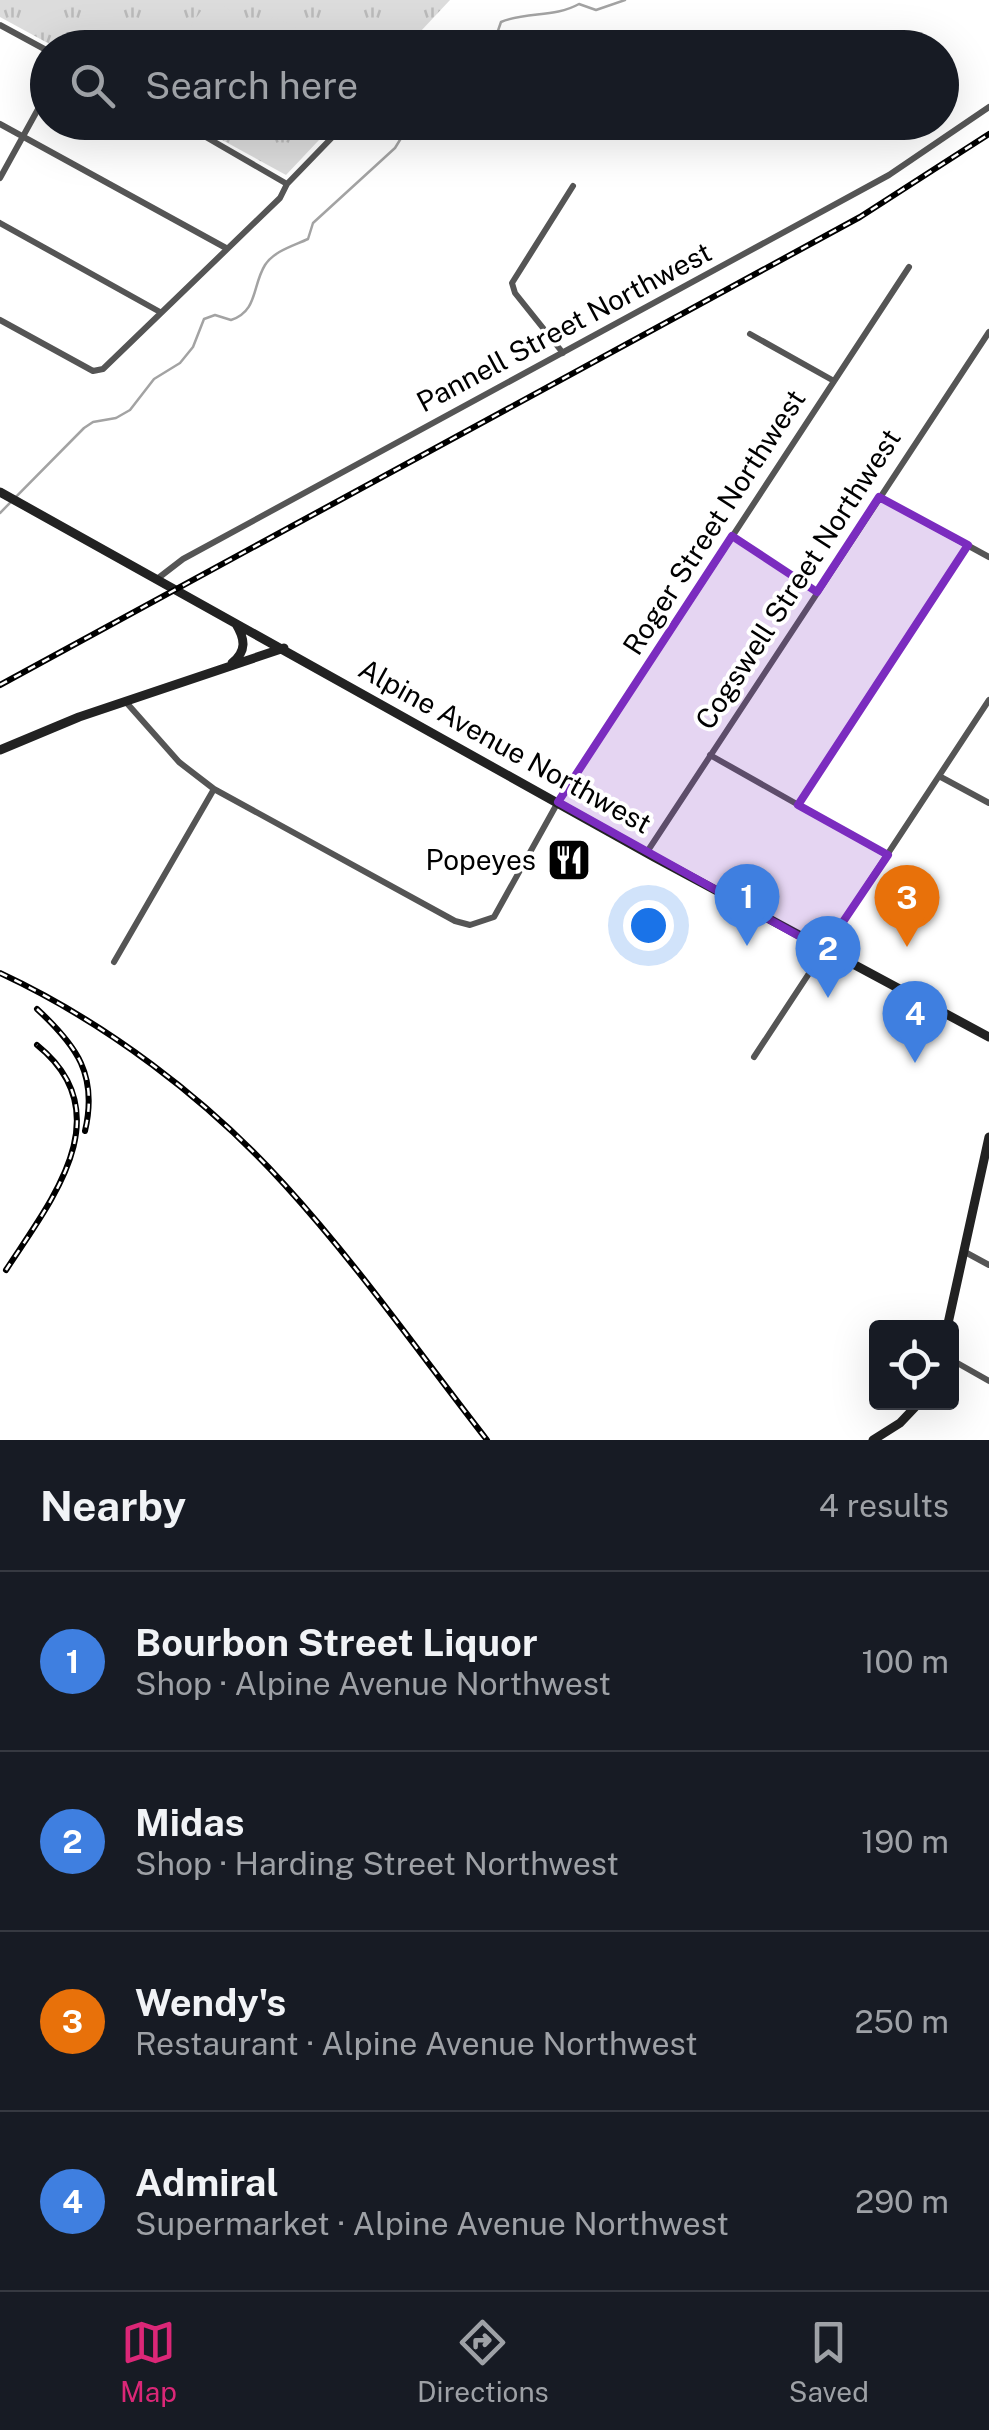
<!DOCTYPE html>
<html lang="en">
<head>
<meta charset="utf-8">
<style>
  :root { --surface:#171b24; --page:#242831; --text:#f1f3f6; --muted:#9ea1a6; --line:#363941; --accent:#db2777 }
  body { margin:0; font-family:"Public Sans",sans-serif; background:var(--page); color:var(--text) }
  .controls { position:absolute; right:30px; bottom:30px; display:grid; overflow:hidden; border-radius:10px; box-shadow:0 10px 40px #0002 }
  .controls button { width:90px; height:90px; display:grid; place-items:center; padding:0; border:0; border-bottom:2px solid var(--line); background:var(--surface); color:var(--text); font:50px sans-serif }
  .you { position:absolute; left:648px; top:925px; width:35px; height:35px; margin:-25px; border:8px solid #fff; border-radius:50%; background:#1a73e8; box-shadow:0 0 0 15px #1a73e833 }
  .badge { display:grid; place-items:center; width:65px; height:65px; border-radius:50%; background:var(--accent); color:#fff; font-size:32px; font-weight:700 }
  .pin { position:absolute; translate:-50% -82px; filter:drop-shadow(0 2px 5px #0008) }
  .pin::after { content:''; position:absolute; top:52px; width:35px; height:30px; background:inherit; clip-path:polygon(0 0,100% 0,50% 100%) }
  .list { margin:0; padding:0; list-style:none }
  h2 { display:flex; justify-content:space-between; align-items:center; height:130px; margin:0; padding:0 40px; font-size:42px }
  h2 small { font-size:32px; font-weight:400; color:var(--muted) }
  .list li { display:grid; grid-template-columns:65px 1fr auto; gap:30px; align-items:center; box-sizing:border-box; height:180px; padding:0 40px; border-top:2px solid var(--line) }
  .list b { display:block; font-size:38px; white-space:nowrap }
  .list p { margin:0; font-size:32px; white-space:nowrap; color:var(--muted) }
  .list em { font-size:32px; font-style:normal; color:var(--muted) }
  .icon { flex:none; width:55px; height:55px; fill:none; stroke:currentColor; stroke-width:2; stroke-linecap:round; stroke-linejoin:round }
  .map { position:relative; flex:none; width:989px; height:1440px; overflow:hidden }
  .search { position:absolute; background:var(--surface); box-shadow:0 10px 40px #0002; left:30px; right:30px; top:30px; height:110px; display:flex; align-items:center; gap:25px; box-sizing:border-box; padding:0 35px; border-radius:55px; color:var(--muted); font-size:38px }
  .sheet { height:850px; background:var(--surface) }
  nav { display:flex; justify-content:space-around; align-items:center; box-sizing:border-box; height:140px; border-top:2px solid var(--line); background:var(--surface); font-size:28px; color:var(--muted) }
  nav a { display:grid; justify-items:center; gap:5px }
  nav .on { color:var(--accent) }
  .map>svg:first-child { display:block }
</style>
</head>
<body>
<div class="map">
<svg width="989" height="1440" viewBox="0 0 989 1440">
  <defs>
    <pattern id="park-tufts" width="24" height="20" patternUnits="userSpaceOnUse" patternTransform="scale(2.5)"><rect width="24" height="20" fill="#dcdcdc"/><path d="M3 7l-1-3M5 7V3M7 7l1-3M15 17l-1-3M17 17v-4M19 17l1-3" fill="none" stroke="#bbb"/></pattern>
  </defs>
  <rect width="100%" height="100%" fill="#fff"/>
  <!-- park -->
  <path fill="url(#park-tufts)" d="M0,0h450l-45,48 -350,-1 -55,-30z
    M191,123h144l-49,52z"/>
  <!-- garden -->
  <path fill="#dcdcdc" d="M208,1c26,7 39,19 37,46h-69z
    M273,16l54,28 5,3h-81z"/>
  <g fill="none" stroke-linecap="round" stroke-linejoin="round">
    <!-- stream -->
    <path stroke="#a3a3a3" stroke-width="2.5" d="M492,48l9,-26c26,-11 53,-4 78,-18l17,6 29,-10
      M0,513l84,-85 9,-6 23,-4 14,-8 24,-31 26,-16 13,-16 11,-28 11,-4 16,5c27,-9 21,-34 34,-55 9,-14 28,-19 43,-26l5,-16 82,-75 16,-26"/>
    <!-- street -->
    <path stroke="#555" stroke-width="6" d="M0,25l48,26
      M180,122l107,62
      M0,124l226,124
      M0,178l48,-87
      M0,223l160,89
      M0,320l93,51 10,-2 177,-171 7,-14 60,-62
      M750,334l84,47
      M563,353l-48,-60 -3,-10 61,-97
      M879,497l110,60
      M732,536l85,56
      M157,579l26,-20 706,-384 100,-68
      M125,701l54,61 35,27 241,132 15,4 24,-8 64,-115 351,-535
      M710,755l177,100
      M939,776l50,27
      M798,805l170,-260
      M647,852l342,-520
      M114,962l100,-173
      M754,1057l235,-357
      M965,1252l24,13
      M952,1360l37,21"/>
    <!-- secondary -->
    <path stroke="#222" stroke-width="9" d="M0,492l654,365 335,180
      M232,663c15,-12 13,-24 4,-39
      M0,750l79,-33 205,-69
      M947,1328l42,-191
      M873,1440l27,-17 20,-21"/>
    <defs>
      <path id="rail" d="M0,685l860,-468 129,-83
        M0,973c105,49 206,125 284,211 73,80 136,170 203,256
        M37,1009c40,37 61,66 48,122
        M6,1270c44,-68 117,-156 31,-225"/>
    </defs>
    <!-- rail casing -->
    <use href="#rail" stroke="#000" stroke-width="6"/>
    <!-- rail -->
    <use href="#rail" stroke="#fff" stroke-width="2.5" stroke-dasharray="8" stroke-linecap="butt"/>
  </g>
  <!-- marked area -->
  <path fill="#7b2cbf" fill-opacity="0.2" stroke="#7b2cbf" stroke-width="8" stroke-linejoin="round" d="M879,497l89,48 -170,260 90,50 -64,95 -266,-148 174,-266 85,56z"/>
  <!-- icons -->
  <defs>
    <symbol id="restaurant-square" viewBox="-11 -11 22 22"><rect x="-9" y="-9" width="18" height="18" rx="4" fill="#000" stroke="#fff"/><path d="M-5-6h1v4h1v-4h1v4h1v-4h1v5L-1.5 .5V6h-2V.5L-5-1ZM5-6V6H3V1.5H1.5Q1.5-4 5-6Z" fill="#fff"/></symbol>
  </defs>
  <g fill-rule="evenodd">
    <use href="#restaurant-square" x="544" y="835" width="50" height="50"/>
  </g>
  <g text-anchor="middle" stroke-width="8" stroke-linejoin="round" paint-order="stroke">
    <!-- street labels -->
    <g font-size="28" fill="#000" stroke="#fff">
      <text transform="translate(564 327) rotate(-28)" y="10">Pannell Street Northwest</text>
      <text transform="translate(714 522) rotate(-57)" y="10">Roger Street Northwest</text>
      <text transform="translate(798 579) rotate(-57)" y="10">Cogswell Street Northwest</text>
      <text transform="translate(505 746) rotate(29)" y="10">Alpine Avenue Northwest</text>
    </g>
    <!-- poi labels -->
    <g font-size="28" fill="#000" stroke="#fff" text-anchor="end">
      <text x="536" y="870">Popeyes</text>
    </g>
  </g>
</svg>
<div class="controls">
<button><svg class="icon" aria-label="locate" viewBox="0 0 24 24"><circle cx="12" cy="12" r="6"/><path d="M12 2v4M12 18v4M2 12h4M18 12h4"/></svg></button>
</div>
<div class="you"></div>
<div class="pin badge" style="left:747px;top:946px;background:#3f7fe0">1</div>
<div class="pin badge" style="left:828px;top:998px;background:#3f7fe0">2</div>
<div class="pin badge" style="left:907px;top:947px;background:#e8710a">3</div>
<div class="pin badge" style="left:915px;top:1063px;background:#3f7fe0">4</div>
<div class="search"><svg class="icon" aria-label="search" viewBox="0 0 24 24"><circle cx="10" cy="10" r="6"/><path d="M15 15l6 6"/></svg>Search here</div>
</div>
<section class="sheet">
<h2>Nearby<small>4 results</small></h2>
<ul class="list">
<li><span class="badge" style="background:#3f7fe0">1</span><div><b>Bourbon Street Liquor</b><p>Shop · Alpine Avenue Northwest</p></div><em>100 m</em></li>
<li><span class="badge" style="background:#3f7fe0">2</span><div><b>Midas</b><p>Shop · Harding Street Northwest</p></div><em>190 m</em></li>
<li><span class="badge" style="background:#e8710a">3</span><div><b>Wendy's</b><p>Restaurant · Alpine Avenue Northwest</p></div><em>250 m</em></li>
<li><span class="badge" style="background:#3f7fe0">4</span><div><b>Admiral</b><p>Supermarket · Alpine Avenue Northwest</p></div><em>290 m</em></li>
</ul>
</section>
<nav>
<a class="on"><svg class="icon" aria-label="map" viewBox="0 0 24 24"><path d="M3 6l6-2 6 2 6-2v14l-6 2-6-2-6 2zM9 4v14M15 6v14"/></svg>Map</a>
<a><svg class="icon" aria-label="directions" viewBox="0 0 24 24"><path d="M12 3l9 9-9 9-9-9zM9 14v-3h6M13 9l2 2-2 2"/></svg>Directions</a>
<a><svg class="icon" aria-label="saved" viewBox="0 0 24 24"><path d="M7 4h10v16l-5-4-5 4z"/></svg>Saved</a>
</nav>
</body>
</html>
